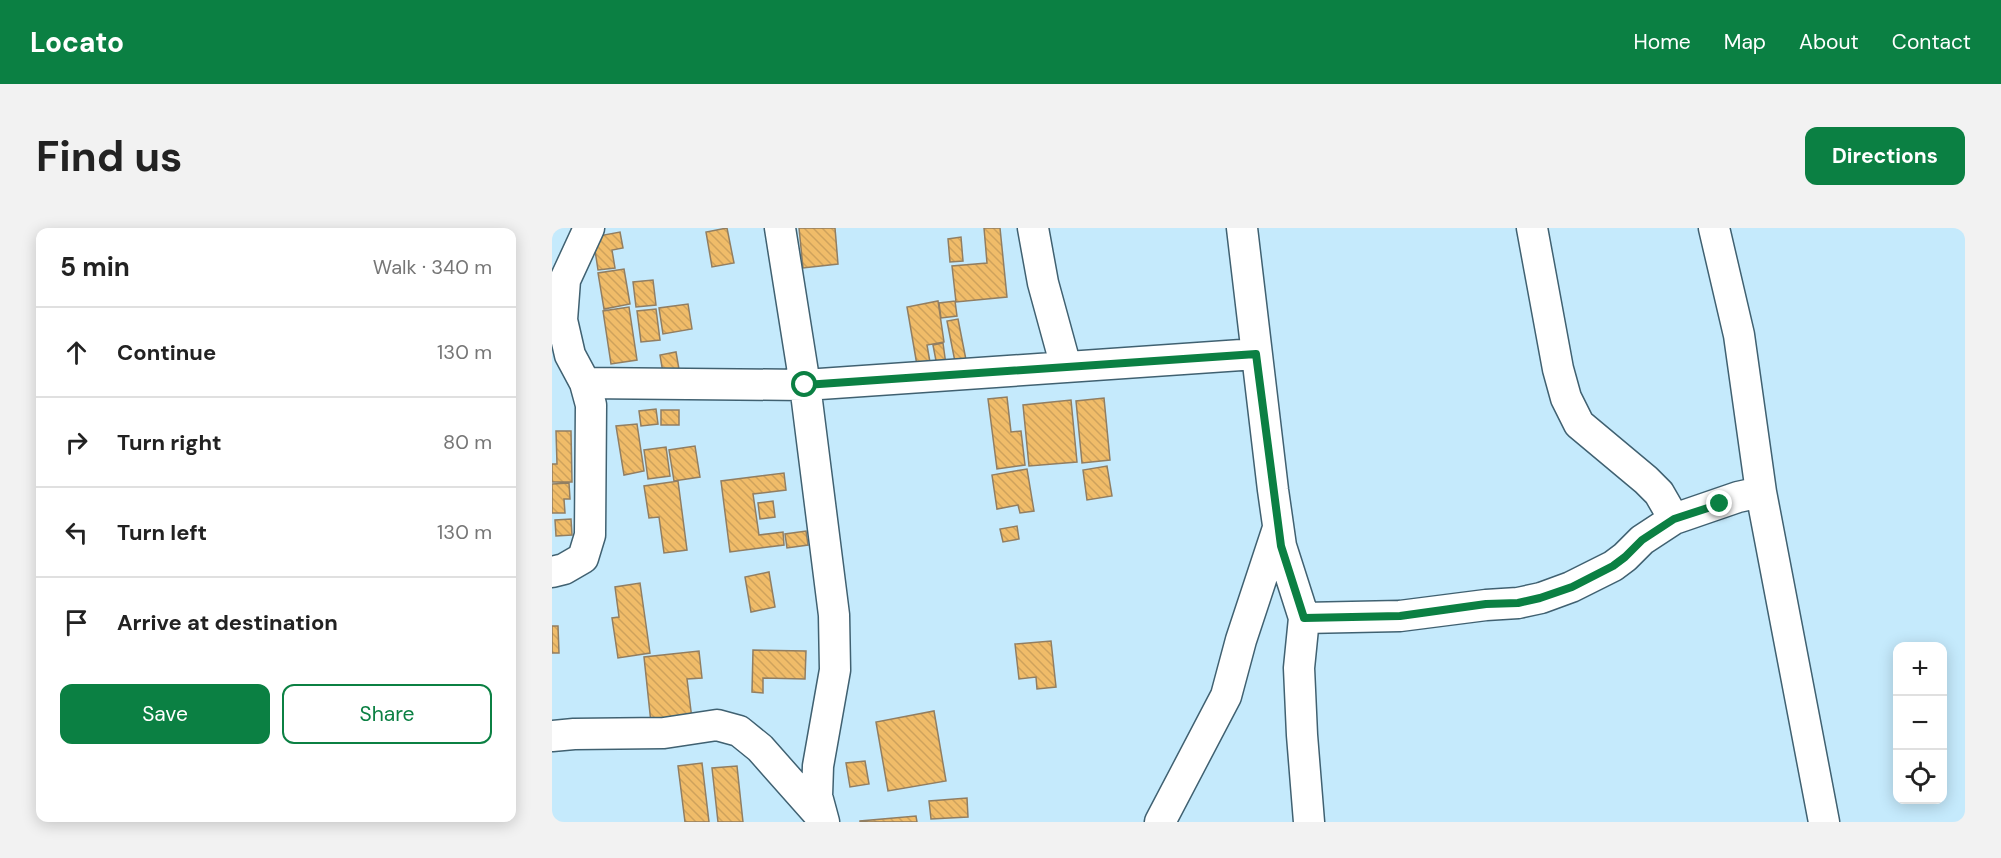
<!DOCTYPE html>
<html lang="en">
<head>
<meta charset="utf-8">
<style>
  :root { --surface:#fff; --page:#f2f2f2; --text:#222; --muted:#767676; --line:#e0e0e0; --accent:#0b8043 }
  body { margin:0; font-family:"DM Sans",sans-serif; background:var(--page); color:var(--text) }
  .controls { position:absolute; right:18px; bottom:18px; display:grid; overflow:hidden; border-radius:12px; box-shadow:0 3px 15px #0003 }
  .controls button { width:54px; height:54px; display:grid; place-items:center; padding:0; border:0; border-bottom:2px solid var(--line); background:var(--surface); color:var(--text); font:30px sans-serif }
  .stop { position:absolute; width:18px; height:18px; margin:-14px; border:4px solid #0b8043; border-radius:50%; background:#fff }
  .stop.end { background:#0b8043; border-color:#fff; box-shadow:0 2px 6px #0008 }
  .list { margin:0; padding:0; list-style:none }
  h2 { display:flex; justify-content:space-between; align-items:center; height:78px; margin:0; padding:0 24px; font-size:26px }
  h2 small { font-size:20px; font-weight:400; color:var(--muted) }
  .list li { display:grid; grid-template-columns:39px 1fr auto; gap:18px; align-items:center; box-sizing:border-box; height:90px; padding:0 24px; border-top:2px solid var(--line) }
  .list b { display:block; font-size:22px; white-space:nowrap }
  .list em { font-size:20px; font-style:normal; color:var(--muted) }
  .actions { display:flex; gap:12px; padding:18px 24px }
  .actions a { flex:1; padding:14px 0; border:2px solid var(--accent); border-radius:12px; text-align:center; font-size:21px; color:var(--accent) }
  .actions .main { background:var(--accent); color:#fff }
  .icon { flex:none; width:33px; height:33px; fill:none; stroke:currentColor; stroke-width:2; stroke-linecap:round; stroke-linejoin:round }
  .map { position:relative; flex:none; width:1413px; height:594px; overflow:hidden; border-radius:12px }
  header { display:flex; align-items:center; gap:36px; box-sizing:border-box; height:84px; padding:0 30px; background:var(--accent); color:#fff }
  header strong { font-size:28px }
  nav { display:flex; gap:33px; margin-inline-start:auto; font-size:21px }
  .intro { display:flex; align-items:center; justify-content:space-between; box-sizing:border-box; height:144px; padding:0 36px }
  h1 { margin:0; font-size:42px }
  .button { padding:15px 27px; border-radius:12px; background:var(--accent); color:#fff; font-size:21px; font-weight:700 }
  main { display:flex; gap:36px; padding:0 36px }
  aside { flex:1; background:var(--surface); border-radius:12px; box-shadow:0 3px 15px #0003 }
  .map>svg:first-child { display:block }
</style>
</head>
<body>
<header>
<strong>Locato</strong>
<nav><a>Home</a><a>Map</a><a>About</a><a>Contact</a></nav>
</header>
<div class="intro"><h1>Find us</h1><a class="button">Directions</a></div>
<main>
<aside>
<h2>5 min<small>Walk · 340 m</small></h2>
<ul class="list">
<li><svg class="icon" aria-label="ahead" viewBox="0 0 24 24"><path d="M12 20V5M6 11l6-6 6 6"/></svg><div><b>Continue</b></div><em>130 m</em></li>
<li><svg class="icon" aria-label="right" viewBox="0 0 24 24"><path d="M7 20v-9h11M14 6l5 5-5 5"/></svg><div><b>Turn right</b></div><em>80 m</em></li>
<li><svg class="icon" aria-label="left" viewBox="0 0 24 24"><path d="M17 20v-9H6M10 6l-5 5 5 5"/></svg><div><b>Turn left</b></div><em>130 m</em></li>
<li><svg class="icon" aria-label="arrive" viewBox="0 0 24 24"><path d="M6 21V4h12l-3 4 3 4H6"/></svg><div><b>Arrive at destination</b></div></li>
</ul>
<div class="actions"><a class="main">Save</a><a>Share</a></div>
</aside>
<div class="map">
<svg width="1413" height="594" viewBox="0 0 1413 594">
  <defs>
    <pattern id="building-back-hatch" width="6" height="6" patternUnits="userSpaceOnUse" patternTransform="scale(1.5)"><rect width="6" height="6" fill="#f0bc69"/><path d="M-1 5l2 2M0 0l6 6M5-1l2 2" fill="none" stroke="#cea25c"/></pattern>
  </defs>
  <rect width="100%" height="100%" fill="#c5eafc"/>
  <!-- building -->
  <path fill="url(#building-back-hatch)" stroke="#917e62" stroke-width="1.5" d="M175,0l7,35 -22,4 -6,-35z
    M247,0h36l3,36 -35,4z
    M432,0h16l7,69 -51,5 -4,-36 35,-3z
    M68,4l3,16 -11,2 3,18 -17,2 -5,-33z
    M409,9l2,24 -13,1 -2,-23z
    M72,41l6,35 -26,5 -6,-36z
    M101,52l3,25 -20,2 -3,-25z
    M386,73l6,41 -17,3 4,23 -13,3 -11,-64z
    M403,73l2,15 -16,2 -2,-15z
    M136,76l4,25 -29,5 -4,-26z
    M77,79l8,53 -26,4 -8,-53z
    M104,81l4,31 -19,2 -4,-31z
    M406,91l9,46 -11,2 -9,-46z
    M391,115l3,22 -9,1 -4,-21z
    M124,124l4,23 -16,4 -4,-24z
    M455,169l4,35 10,-1 4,34 -28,4 -9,-70z
    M552,170l6,62 -28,3 -6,-62z
    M519,172l6,62 -48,4 -6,-61z
    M104,181l2,15 -17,2 -2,-15z
    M109,182h18v15h-18z
    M85,196l7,47 -20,4 -8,-49z
    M4,203h15l1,51h-20v-18h5z
    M143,218l5,31 -26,4 -5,-31z
    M114,219l4,29 -22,3 -4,-29z
    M555,238l5,30 -25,4 -4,-30z
    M475,241l7,42 -14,2 -2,-8 -21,4 -5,-34z
    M232,245l2,17 -33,4 6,41 24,-3 1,13 -54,7 -9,-71z
    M126,253l9,69 -23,3 -5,-36 -10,1 -5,-32z
    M17,255l1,16h-6l1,14h-13v-29z
    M221,273l2,16 -15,2 -2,-16z
    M19,291l1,16 -16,1 -1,-16z
    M465,298l2,13 -16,3 -3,-13z
    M254,303l2,14 -21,3 -2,-14z
    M217,344l6,35 -24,5 -6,-35z
    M88,355l10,70 -32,5 -6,-40 7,-1 -4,-30z
    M0,398h6l1,27h-7z
    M499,413l5,46 -19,2 -1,-12 -17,2 -4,-35z
    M201,422l53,1 -1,28 -42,-1v15l-11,-1z
    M147,423l3,27 -15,1 5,40 -41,4 -7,-66z
    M382,483l12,70 -58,10 -12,-69z
    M313,533l4,23 -19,3 -4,-24z
    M150,535l7,59h-24l-7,-56z
    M185,538l6,56h-25l-6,-54z
    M415,570l1,19 -37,2 -2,-18z
    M364,588l1,6h-57v-1z"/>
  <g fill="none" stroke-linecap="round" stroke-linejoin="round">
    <defs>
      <path id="minor" d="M228,0l25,157 29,230 1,55 -17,96 -1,30 7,26
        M481,0l10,55 23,84
        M690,0l31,262 8,56 23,72 96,-2 86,-11 32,-2 23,-5 30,-11 42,-21 12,-9 17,-17 32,-21 64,-22 23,-5
        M980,0l26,141 8,29 13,26 67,56 13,13 15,26
        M1162,0l25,107 22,157 63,330
        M33,155l220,2 451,-31
        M0,344l12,-3 19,-11 7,-23 1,-130 -6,-22 -15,-28 -8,-35 3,-40 24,-52
        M752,390l-5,50 3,67 7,87
        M0,508l22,-2 90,-1 53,-8 22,6 21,17 62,70
        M608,594l66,-126 15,-56 37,-112"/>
    </defs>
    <!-- minor casing -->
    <use href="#minor" stroke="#406171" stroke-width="33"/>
    <!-- minor -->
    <use href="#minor" stroke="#fff" stroke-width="30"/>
  </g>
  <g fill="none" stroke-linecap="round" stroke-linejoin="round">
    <!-- route -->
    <path stroke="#0b8043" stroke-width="8" d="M253,157l451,-31 25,192 23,72 96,-2 86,-12 32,-1 22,-5 32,-11 41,-21 12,-9 17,-17 32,-21 46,-15"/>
  </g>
</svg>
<div class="controls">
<button>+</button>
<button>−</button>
<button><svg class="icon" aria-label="locate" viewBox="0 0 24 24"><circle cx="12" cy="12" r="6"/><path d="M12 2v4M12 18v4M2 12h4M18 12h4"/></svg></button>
</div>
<div class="stop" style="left:253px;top:157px"></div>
<div class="stop end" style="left:1168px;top:276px"></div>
</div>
</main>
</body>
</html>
